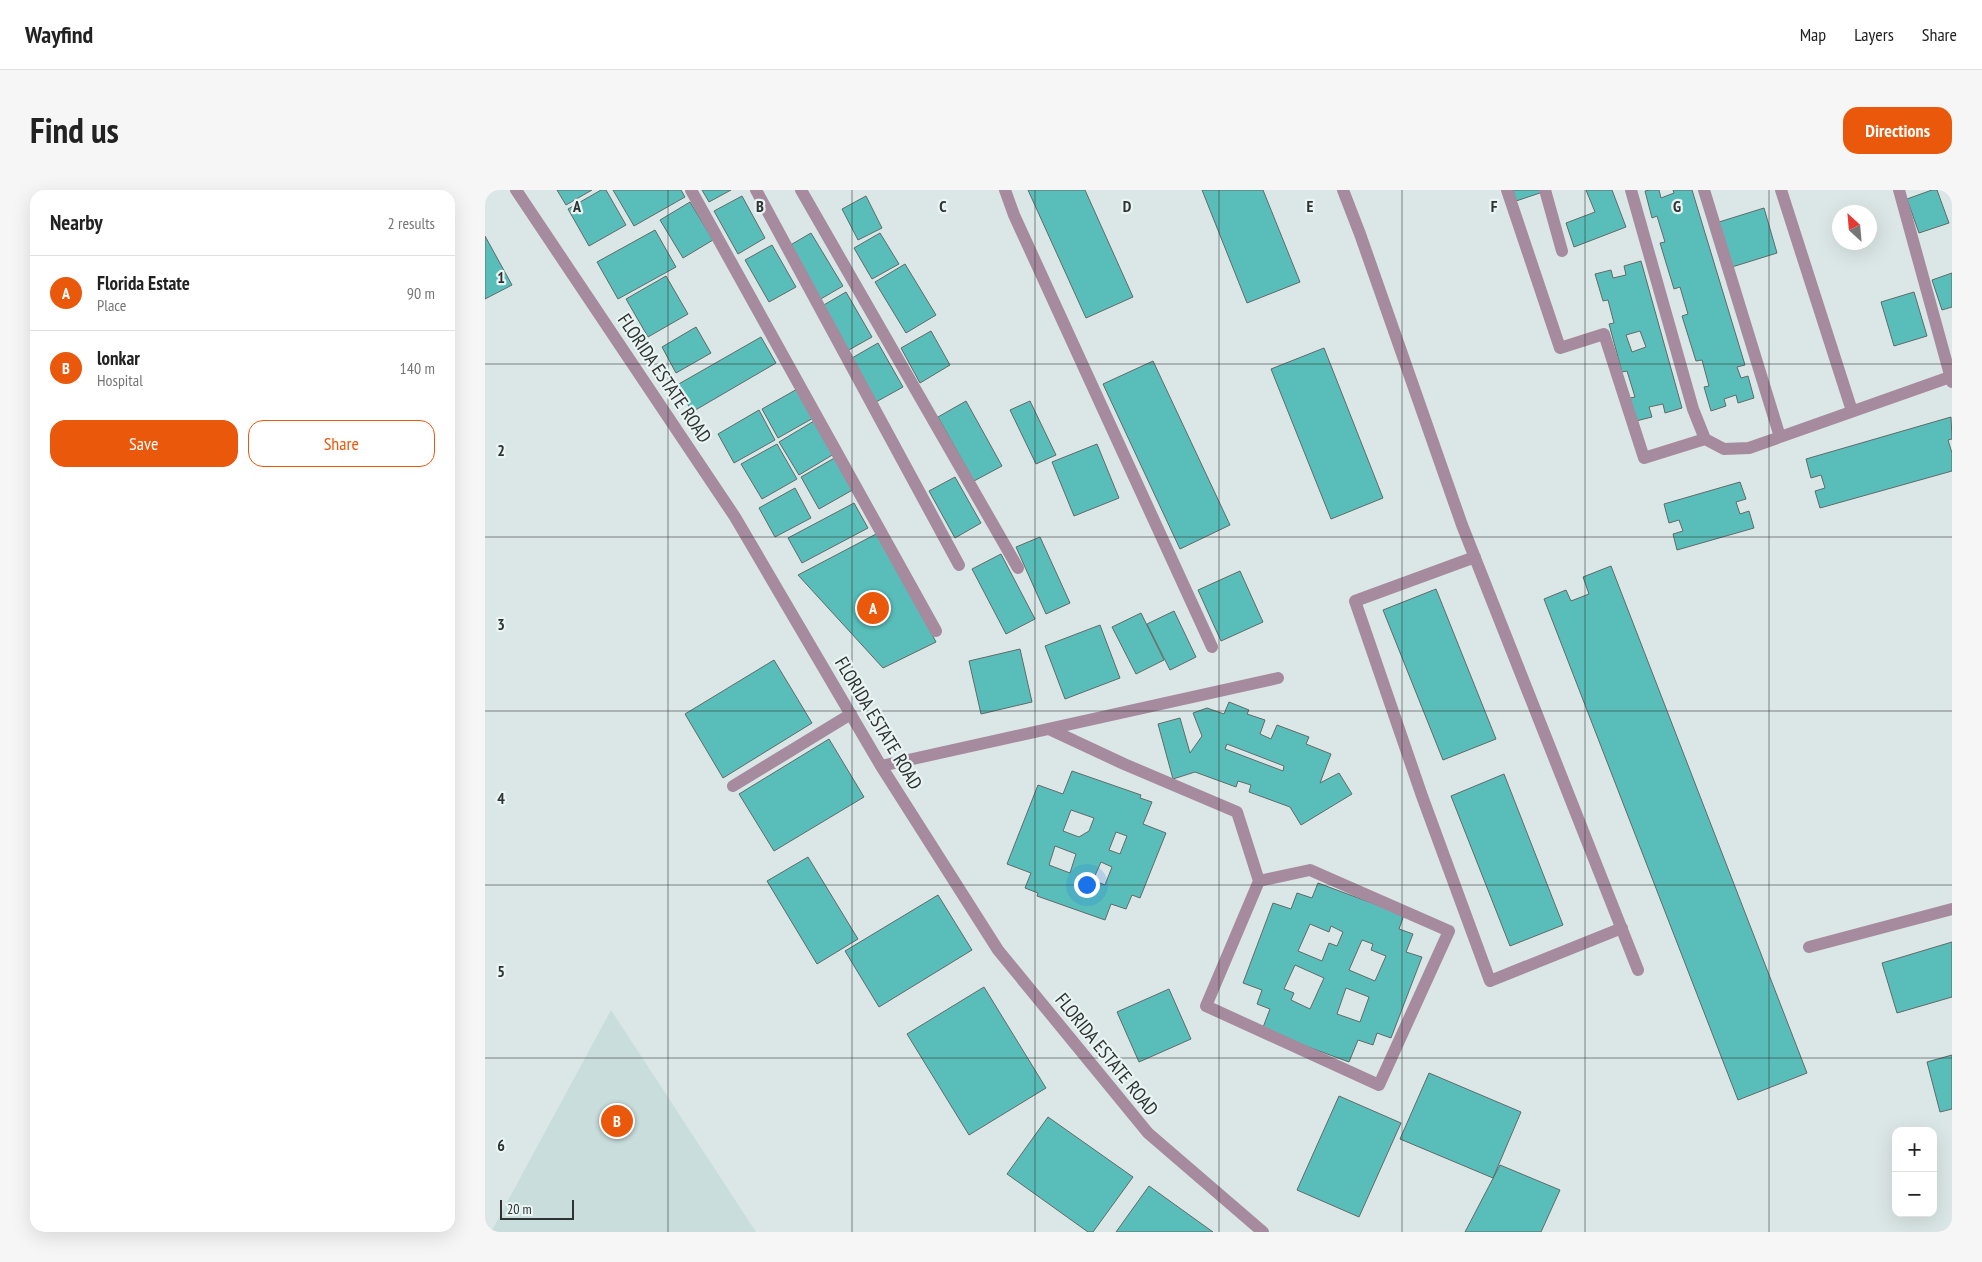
<!DOCTYPE html>
<html lang="en">
<head>
<meta charset="utf-8">
<style>
  :root { --surface:#fff; --page:#f6f6f6; --text:#222; --muted:#767676; --line:#e0e0e0; --accent:#ea580c }
  body { margin:0; font-family:"PT Sans Narrow",sans-serif; background:var(--page); color:var(--text) }
  .controls { position:absolute; right:15px; bottom:15px; display:grid; overflow:hidden; border-radius:10px; box-shadow:0 5px 20px #0002 }
  .controls button { width:45px; height:45px; display:grid; place-items:center; padding:0; border:0; border-bottom:1px solid var(--line); background:var(--surface); color:var(--text); font:25px sans-serif }
  .compass { position:absolute; left:1347px; top:15px; width:45px; height:45px; border-radius:50%; background:var(--surface); box-shadow:0 5px 20px #0002; rotate:334deg }
  .scale { position:absolute; left:15px; bottom:12px; width:74px; box-sizing:border-box; padding-left:5px; border:2px solid #2e3232; border-top:0; font-size:14px; line-height:18px; white-space:nowrap; color:#2e3232; -webkit-text-stroke:4px #e9f4f3; paint-order:stroke }
  .you { position:absolute; left:601px; top:694px; width:18px; height:18px; margin:-12px; border:4px solid #fff; border-radius:50%; background:#1a73e8; box-shadow:0 0 0 8px #1a73e833 }
  .badge { display:grid; place-items:center; width:32px; height:32px; border-radius:50%; background:var(--accent); color:#fff; font-size:16px; font-weight:700 }
  .pin { position:absolute; translate:-50% -50%; border:2px solid #fff; box-shadow:0 1px 5px #0006 }
  .list { margin:0; padding:0; list-style:none }
  h2 { display:flex; justify-content:space-between; align-items:center; height:65px; margin:0; padding:0 20px; font-size:21px }
  h2 small { font-size:16px; font-weight:400; color:var(--muted) }
  .list li { display:grid; grid-template-columns:32px 1fr auto; gap:15px; align-items:center; box-sizing:border-box; height:75px; padding:0 20px; border-top:1px solid var(--line) }
  .list b { display:block; font-size:19px; white-space:nowrap }
  .list p { margin:0; font-size:16px; white-space:nowrap; color:var(--muted) }
  .list em { font-size:16px; font-style:normal; color:var(--muted) }
  .actions { display:flex; gap:10px; padding:15px 20px }
  .actions a { flex:1; padding:11px 0; border:1px solid var(--accent); border-radius:15px; text-align:center; font-size:18px; color:var(--accent) }
  .actions .main { background:var(--accent); color:#fff }
  .map { position:relative; flex:none; width:1467px; height:1042px; overflow:hidden; border-radius:15px }
  header { display:flex; align-items:center; gap:30px; box-sizing:border-box; height:70px; padding:0 25px; background:var(--surface); border-bottom:1px solid var(--line) }
  header strong { font-size:24px }
  nav { display:flex; gap:28px; margin-inline-start:auto; font-size:18px }
  .intro { display:flex; align-items:center; justify-content:space-between; box-sizing:border-box; height:120px; padding:0 30px }
  h1 { margin:0; font-size:35px }
  .button { padding:12px 22px; border-radius:15px; background:var(--accent); color:#fff; font-size:18px; font-weight:700 }
  main { display:flex; gap:30px; padding:0 30px }
  aside { flex:1; background:var(--surface); border-radius:15px; box-shadow:0 5px 20px #0002 }
  .map>svg:first-child { display:block }
</style>
</head>
<body>
<header>
<strong>Wayfind</strong>
<nav><a>Map</a><a>Layers</a><a>Share</a></nav>
</header>
<div class="intro"><h1>Find us</h1><a class="button">Directions</a></div>
<main>
<aside>
<h2>Nearby<small>2 results</small></h2>
<ul class="list">
<li><span class="badge">A</span><div><b>Florida Estate</b><p>Place</p></div><em>90 m</em></li>
<li><span class="badge">B</span><div><b>lonkar</b><p>Hospital</p></div><em>140 m</em></li>
</ul>
<div class="actions"><a class="main">Save</a><a>Share</a></div>
</aside>
<div class="map">
<svg width="1467" height="1042" viewBox="0 0 1467 1042">
  <rect width="100%" height="100%" fill="#dbe7e6"/>
  <!-- built -->
  <path fill="#c8dddc" d="M126,820l145,222h-265z"/>
  <!-- building -->
  <path fill="#59beba" stroke="#606a69" fill-rule="evenodd" d="M72,0h35l-26,15z
    M116,0h5l20,35 -37,21 -21,-37z
    M128,0h68l4,7 -51,29z
    M217,0h29l-22,12z
    M543,0h57l48,107 -47,21z
    M717,0h61l37,92 -53,21z
    M1028,0h29l1,2 -27,9z
    M1101,0h26l14,37 -52,20 -8,-24 29,-11z
    M1165,0h9l2,8 13,-5 -1,-3h19l53,175 -8,2 4,11 7,-2 6,22 -16,5 -2,-8 -12,4 2,7 -15,5 -7,-24 5,-1 -7,-26 -6,1 -14,-45 6,-2 -8,-27 -6,2 -14,-46 5,-1 -8,-26 -5,2 -7,-27z
    M1447,0h5l12,33 -30,10 -12,-34z
    M257,6l23,42 -27,16 -24,-43z
    M381,6l16,32 -24,12 -16,-31z
    M205,12l23,38 -30,18 -23,-38z
    M1279,18l13,45 -45,14 -13,-45z
    M170,40l21,37 -58,32 -21,-37z
    M326,43l32,53 -24,14 -32,-53z
    M395,43l19,31 -27,15 -18,-31z
    M0,46l27,49 -27,14z
    M287,55l24,42 -27,15 -24,-42z
    M1156,71l41,147 -17,5 -2,-9 -14,3 3,10 -16,4 -6,-23 5,-1 -8,-26 -5,1 -13,-48 5,-1 -6,-23 -5,1 -8,-27 16,-4 2,8 13,-3 -2,-9zM1155,141l6,16 -14,5 -6,-17z
    M420,74l31,51 -30,18 -31,-51z
    M1467,83v34l-10,3 -10,-30z
    M181,86l22,38 -40,23 -22,-38z
    M361,102l26,45 -25,14 -25,-45z
    M1429,102l13,44 -33,10 -13,-44z
    M211,137l15,26 -35,20 -14,-26z
    M446,141l19,34 -30,18 -19,-35z
    M276,147l15,26 -84,49 -15,-27z
    M393,153l25,44 -27,15 -24,-44z
    M839,158l59,150 -52,21 -60,-150z
    M668,171l77,164 -50,24 -77,-165z
    M314,198l16,29 -37,21 -16,-29z
    M481,211l36,65 -28,15 -36,-64z
    M545,211l26,54 -20,9 -26,-54z
    M274,220l16,30 -41,23 -16,-29z
    M1466,227l1,22 -4,1 4,13v18l-132,37 -5,-17 10,-3 -4,-13 -10,3 -5,-19z
    M329,231l20,33 -35,21 -20,-33z
    M292,254l20,35 -35,20 -21,-35z
    M612,254l22,54 -45,18 -22,-54z
    M353,266l18,32 -37,21 -18,-32z
    M470,287l26,46 -26,15 -26,-47z
    M1255,292l6,17 -10,3 4,12 9,-3 5,17 -77,22 -4,-16 10,-3 -4,-11 -10,3 -5,-19z
    M310,298l16,30 -36,19 -16,-29z
    M369,313l14,25 -66,35 -14,-25z
    M393,343l58,109 -53,26 -85,-93z
    M555,347l30,66 -24,11 -30,-67z
    M516,364l34,65 -29,15 -34,-65z
    M1126,376l196,507 -69,27 -194,-501 22,-9 5,11 18,-7 -6,-17z
    M755,381l23,51 -42,19 -23,-51z
    M951,399l60,150 -53,21 -60,-150z
    M689,421l22,46 -26,13 -23,-46z
    M656,423l23,47 -28,14 -24,-47z
    M615,435l20,53 -55,21 -20,-53z
    M535,459l12,53 -51,12 -12,-53z
    M289,470l38,63 -89,55 -38,-64z
    M744,512l20,8 -2,4 18,6 -5,14 11,5 6,-14 32,12 -3,7 25,10 -11,29 19,-10 13,21 -51,31 -11,-18 -41,-15 2,-7 -13,-4 -2,6 -41,-15 -22,7 -15,-55 22,-6 10,35 12,-17 -9,-23 14,-5 17,6zM742,554l57,22 -1,5 -58,-22z
    M344,549l35,58 -90,54 -35,-57z
    M587,581l69,24 -1,3 12,4 -9,22 23,9 -26,65 -8,-3 -6,14 -15,-5 -6,16 -68,-24 1,-3 -13,-5 6,-15 -24,-9 31,-79 25,9zM586,620l23,8 -5,13 -10,6 -16,-6zM631,642l11,4 -7,18 -11,-4zM570,656l21,8 -6,19 -21,-8zM616,672l11,5 -7,18 -12,-5z
    M1019,584l59,151 -53,21 -59,-150z
    M323,667l50,82 -41,25 -50,-83z
    M833,693l86,32 -5,14 14,5 -7,18 16,5 -31,81 -14,-5 -4,12 -15,-5 -9,22 -87,-32 8,-21 -13,-5 5,-14 -19,-7 30,-80 18,6 6,-16 15,5zM825,734l19,8 2,-6 12,6 -6,14 -8,-3 -7,18 -24,-10zM877,750l11,4 -2,6 15,6 -11,25 -26,-11zM810,775l29,13 -14,31 -19,-9 3,-7 -10,-4zM861,798l23,9 -9,25 -23,-8z
    M453,705l34,55 -93,57 -34,-56z
    M1467,752v55l-55,16 -15,-50z
    M499,797l62,101 -77,47 -62,-101z
    M684,799l22,50 -52,23 -22,-50z
    M1467,865v54l-12,3 -13,-50z
    M944,883l92,39 -28,66 -93,-39z
    M854,906l62,27 -42,94 -62,-27z
    M563,927l85,60 -40,55h-5l-81,-58z
    M1015,975l60,25 -19,42h-76z
    M664,996l64,46h-97z"/>
  <g fill="none" stroke-linecap="round" stroke-linejoin="round">
    <!-- minor -->
    <path stroke="#a68b9f" stroke-width="12" d="M31,0l219,327 146,249 117,184 150,183 115,99
      M206,0l245,441
      M271,0l203,375
      M316,0l217,378
      M520,0l9,25 198,432
      M858,0l17,44 102,291 176,445
      M1022,0l53,158 44,-14 40,124 61,-19
      M1060,0l17,61
      M1146,0l62,219 12,30 19,10 25,-1 201,-71
      M1219,0l76,247
      M1296,0l71,221
      M1414,0l53,192
      M990,367l-120,44 67,195 68,185 132,-53
      M564,539l75,35 113,48 22,69 -53,125 173,79 70,-154 -139,-61 -51,11
      M396,576l397,-88
      M248,596l118,-72
      M1324,757l143,-38"/>
  </g>
  <!-- grid -->
  <path fill="none" stroke="#2e3232" stroke-width="1" stroke-opacity="0.55" d="M183,0v1042M367,0v1042M550,0v1042M734,0v1042M917,0v1042M1100,0v1042M1284,0v1042M0,174h1467M0,347h1467M0,521h1467M0,695h1467M0,868h1467"/>
  <g text-anchor="middle" stroke-width="4.5" stroke-linejoin="round" paint-order="stroke">
    <!-- street labels -->
    <g font-size="19" fill="#2e3232" stroke="#e9f4f3">
      <text transform="translate(180 188) rotate(56)" y="7">FLORIDA ESTATE ROAD</text>
      <text transform="translate(394 533) rotate(59)" y="7">FLORIDA ESTATE ROAD</text>
      <text transform="translate(622 864) rotate(51)" y="7">FLORIDA ESTATE ROAD</text>
    </g>
  </g>
  <g font-size="16" text-anchor="middle" font-weight="bold" fill="#2e3232" stroke="#e9f4f3" stroke-width="4.5" stroke-linejoin="round" paint-order="stroke">
    <text x="92" y="22">A</text>
    <text x="275" y="22">B</text>
    <text x="458" y="22">C</text>
    <text x="642" y="22">D</text>
    <text x="825" y="22">E</text>
    <text x="1009" y="22">F</text>
    <text x="1192" y="22">G</text>
    <text x="16" y="93">1</text>
    <text x="16" y="266">2</text>
    <text x="16" y="440">3</text>
    <text x="16" y="614">4</text>
    <text x="16" y="787">5</text>
    <text x="16" y="961">6</text>
  </g>
</svg>
<div class="controls">
<button>+</button>
<button>−</button>
</div>
<svg class="compass" viewBox="-18 -18 36 36"><path d="M0-13l5 13h-10z" fill="#e53935"/><path d="M0 13l5-13h-10z" fill="#767676"/></svg>
<div class="scale">20 m</div>
<div class="you"></div>
<div class="pin badge" style="left:388px;top:418px">A</div>
<div class="pin badge" style="left:132px;top:931px">B</div>
</div>
</main>
</body>
</html>
